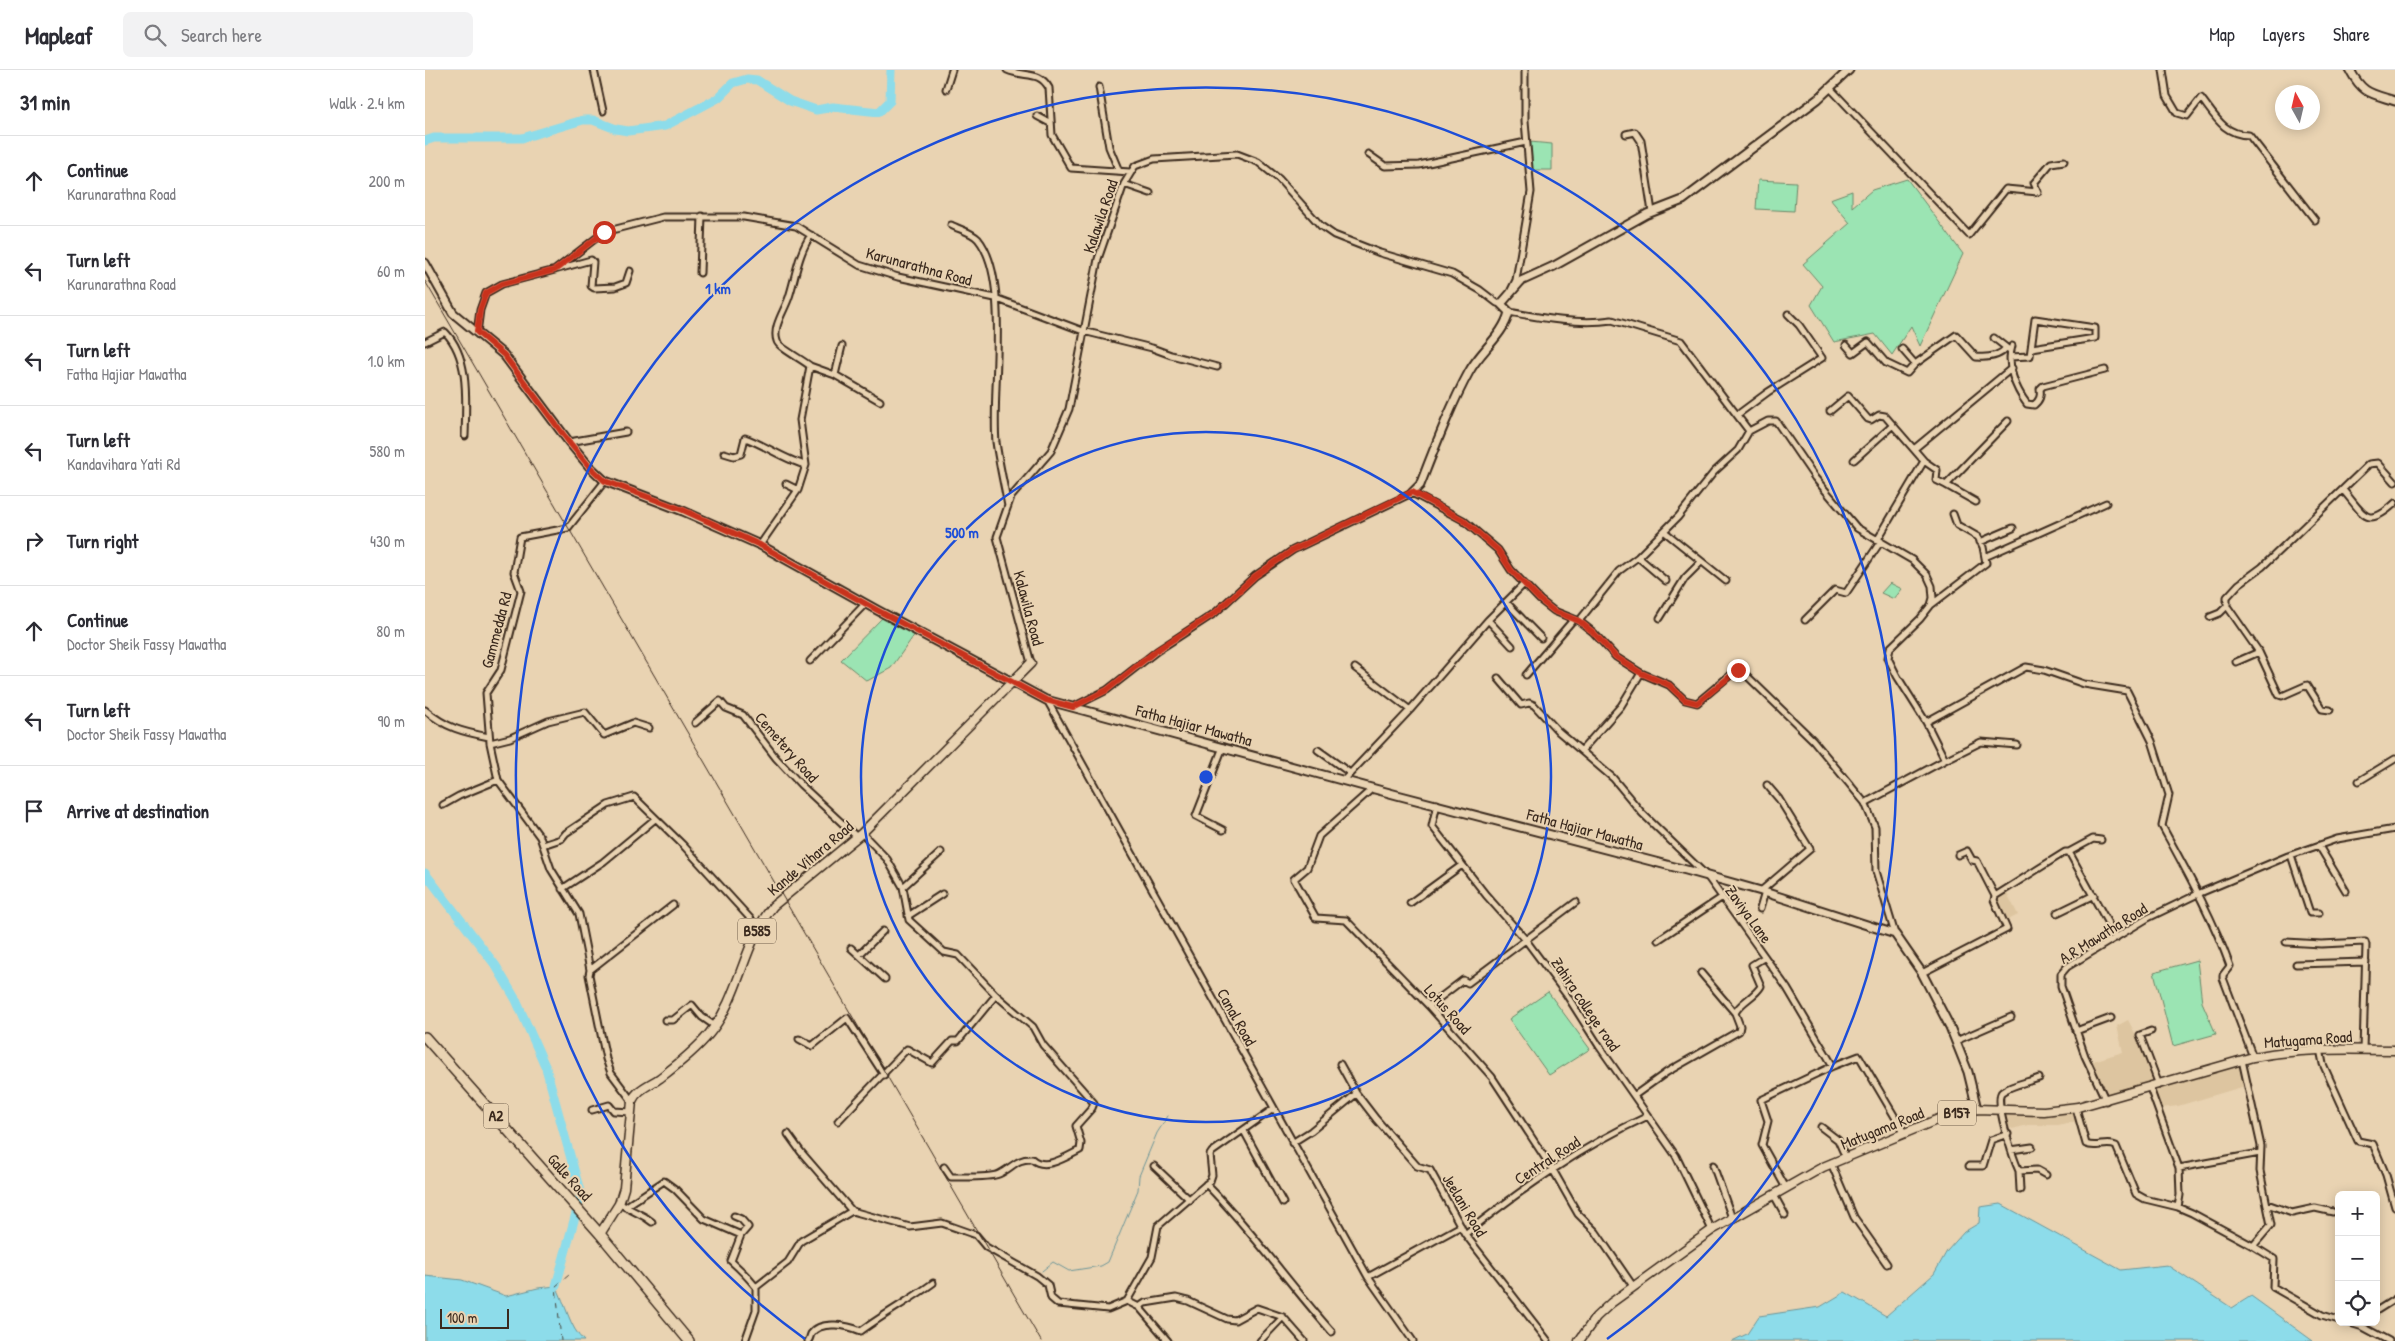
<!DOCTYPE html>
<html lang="en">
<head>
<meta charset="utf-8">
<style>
  :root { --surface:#fff; --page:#f2f2f3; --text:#2b2b33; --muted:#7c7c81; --line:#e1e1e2 }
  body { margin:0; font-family:"Patrick Hand",sans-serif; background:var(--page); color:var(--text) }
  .controls { position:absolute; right:15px; bottom:15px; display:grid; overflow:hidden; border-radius:8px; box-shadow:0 2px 12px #0003 }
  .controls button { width:45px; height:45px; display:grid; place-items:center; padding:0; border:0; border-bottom:1px solid var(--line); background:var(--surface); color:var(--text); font:25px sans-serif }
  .compass { position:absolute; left:1850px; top:15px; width:45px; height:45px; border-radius:50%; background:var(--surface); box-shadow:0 2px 12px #0003; rotate:352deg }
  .scale { position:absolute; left:15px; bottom:12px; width:69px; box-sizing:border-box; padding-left:5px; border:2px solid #3b2a1e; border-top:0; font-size:14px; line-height:18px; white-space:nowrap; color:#3b2a1e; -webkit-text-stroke:4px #e9d3b2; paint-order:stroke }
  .stop { position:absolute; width:15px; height:15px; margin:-11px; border:4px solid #c8321e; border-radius:50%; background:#fff }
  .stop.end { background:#c8321e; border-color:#fff; box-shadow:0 1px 5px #0008 }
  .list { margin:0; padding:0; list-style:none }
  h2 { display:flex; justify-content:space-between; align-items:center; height:65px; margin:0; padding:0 20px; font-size:21px }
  h2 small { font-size:16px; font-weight:400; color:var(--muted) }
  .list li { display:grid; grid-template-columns:32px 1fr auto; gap:15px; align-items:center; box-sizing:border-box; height:90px; padding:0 20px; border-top:1px solid var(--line) }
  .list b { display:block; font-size:19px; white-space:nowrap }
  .list p { margin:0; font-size:16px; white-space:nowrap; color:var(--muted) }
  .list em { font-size:16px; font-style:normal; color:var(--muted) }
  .icon { flex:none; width:28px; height:28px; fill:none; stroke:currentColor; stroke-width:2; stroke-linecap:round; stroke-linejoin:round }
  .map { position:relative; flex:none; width:1970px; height:1271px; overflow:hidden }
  header { display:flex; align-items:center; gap:30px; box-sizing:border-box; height:70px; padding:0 25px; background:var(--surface); border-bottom:1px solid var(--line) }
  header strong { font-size:24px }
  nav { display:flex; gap:28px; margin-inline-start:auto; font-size:18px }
  .search { width:350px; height:45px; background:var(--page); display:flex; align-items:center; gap:12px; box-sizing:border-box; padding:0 18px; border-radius:8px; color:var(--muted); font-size:19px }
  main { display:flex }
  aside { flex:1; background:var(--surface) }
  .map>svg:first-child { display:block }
</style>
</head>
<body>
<header>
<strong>Mapleaf</strong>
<div class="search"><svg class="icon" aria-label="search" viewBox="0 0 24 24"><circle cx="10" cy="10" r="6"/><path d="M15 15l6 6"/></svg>Search here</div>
<nav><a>Map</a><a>Layers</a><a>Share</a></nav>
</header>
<main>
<aside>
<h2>31 min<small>Walk · 2.4 km</small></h2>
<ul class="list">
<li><svg class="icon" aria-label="ahead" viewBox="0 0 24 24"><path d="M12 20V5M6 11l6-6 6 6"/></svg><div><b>Continue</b><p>Karunarathna Road</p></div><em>200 m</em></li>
<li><svg class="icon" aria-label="left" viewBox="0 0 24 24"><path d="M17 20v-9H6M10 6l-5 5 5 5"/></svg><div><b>Turn left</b><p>Karunarathna Road</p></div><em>60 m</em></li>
<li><svg class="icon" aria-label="left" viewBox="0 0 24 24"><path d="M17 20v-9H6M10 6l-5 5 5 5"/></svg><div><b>Turn left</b><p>Fatha Hajiar Mawatha</p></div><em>1.0 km</em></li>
<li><svg class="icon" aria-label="left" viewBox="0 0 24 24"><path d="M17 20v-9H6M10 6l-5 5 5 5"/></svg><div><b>Turn left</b><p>Kandavihara Yati Rd</p></div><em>580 m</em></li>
<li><svg class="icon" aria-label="right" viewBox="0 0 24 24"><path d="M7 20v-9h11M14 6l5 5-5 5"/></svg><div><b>Turn right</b></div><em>430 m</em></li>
<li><svg class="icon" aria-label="ahead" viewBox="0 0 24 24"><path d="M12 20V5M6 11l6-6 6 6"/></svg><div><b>Continue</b><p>Doctor Sheik Fassy Mawatha</p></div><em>80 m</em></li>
<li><svg class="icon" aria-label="left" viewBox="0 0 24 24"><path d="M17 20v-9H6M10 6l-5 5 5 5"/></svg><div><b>Turn left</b><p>Doctor Sheik Fassy Mawatha</p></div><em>90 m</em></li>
<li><svg class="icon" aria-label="arrive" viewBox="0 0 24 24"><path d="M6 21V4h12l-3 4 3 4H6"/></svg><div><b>Arrive at destination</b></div></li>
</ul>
</aside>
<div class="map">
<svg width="1970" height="1271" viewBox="0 0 1970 1271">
  <rect width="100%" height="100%" fill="#e9d3b2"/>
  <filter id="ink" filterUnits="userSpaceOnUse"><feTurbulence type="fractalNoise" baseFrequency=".02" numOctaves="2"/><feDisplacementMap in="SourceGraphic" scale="10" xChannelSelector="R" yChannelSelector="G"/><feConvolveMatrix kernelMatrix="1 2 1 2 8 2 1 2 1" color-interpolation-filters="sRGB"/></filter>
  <g filter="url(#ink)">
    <!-- built -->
    <path fill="#ddc5a0" d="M1582,823l11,22 -10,5 -10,-21z
      M1703,950l10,19 15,42 -47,18 -16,-37 33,-10 -6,-26z
      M1815,992l5,24 -67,20 -16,2 -10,-18z
      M1650,1039l3,12 -20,4h-30l-16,4 -9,-8 -1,-10z"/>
    <!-- green -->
    <path fill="#9be4b3" stroke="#6b8768" d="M1105,72l22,2v26h-20z
      M1482,109l56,75 -43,92 -9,-20 -19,29 -17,-21 -41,8 -23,-37 11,-19 -19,-22 47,-41 -20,-24 22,-8v16l20,-17z
      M1333,110l38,2 -2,29 -38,-2z
      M1465,513l12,6 -8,10 -13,-6z
      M459,546l31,18 -24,34 -24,13 -26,-21z
      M1772,890l5,42 14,32 -43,12 -19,-74z
      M1123,922l42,57 -41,26 -40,-56z"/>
    <!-- water -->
    <path fill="#8ddcea" stroke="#6c9598" d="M1576,1134l120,66 46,-5 65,43 19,-12 62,45h-581l15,-7 12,-18 61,-9 25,-15 41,24 48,-42 13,-23 17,-19 15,-9 1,-16z
      M0,1206l37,4 44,16 32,-8 18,-2c10,18 13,41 28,55h-159z"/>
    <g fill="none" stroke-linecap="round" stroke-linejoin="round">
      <!-- stream -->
      <path stroke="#6c9598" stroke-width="1" d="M617,1201l11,-9 16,9 32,-5 7,-4 30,-72 1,-14 18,-43 11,-17"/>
      <!-- river -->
      <path stroke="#8ddcea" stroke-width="9" d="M0,71l9,-3h88l61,-18h10l23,9 12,2 37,-5 53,-28 15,-15 14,-4 10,1 33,21 26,9 17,-3 46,5 11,-11 1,-31
        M0,803l71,93 20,34 30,68 35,127 -25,91"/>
      <!-- ferry -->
      <path stroke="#47453d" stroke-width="1" stroke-dasharray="6 5" stroke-linecap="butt" d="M136,1271l-5,-55 13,-11"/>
      <defs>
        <path id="street" d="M169,0l9,41
          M582,0c18,8 32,0 42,18l3,47 19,33 59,4
          M1738,0l4,26 10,17 10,3 14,-18c14,18 23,37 48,37l66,85
          M674,17l10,60 10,24
          M1405,18l139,147 37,-46 32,3 -4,-9 17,-20 13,-2
          M521,19l6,-19
          M612,46l13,7
          M1201,64l9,-2 6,9 11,71
          M943,84l17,12 34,-1 107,-23
          M699,114l26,9
          M526,155c7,4 21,7 27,14 33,40 13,152 18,203 3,21 8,43 12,64
          M133,199l33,-9 2,2 -2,24 3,2 21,-1 11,-4 4,-12
          M275,203l2,-57
          M1086,220l5,-10 15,-88 -6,-71v-51
          M1084,242c33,6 70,13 103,8l69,21 68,90 19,-10h8l39,57 42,50 55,32 15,15 5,11 1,12 -2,7 -11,14 -30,29 -2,10 9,18 29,46 19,38 -80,43
          M52,263l3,-23 6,-17 16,-9 53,-14 49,-38 59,-15h81l52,9 63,39 39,12 97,21 88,33 69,17 19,7 46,12
          M1569,268l14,11
          M0,272l20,-10c25,25 21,70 20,104
          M1421,275l7,8 15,-11 18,21 21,10 8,-9
          M1587,276c-6,19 3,42 15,58l7,1c6,-5 7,-9 6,-16l3,-3 62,-16
          M1477,279l13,15 41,-29 20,22c11,1 23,0 30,-9
          M1585,287l20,-1 5,-37 60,9v10l-63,10
          M385,296l25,9 45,26
          M410,305l7,-29
          M1405,341l18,-15 20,23 3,1 8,-5 6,1 39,45 -46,78
          M1312,345l31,-23 54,-34 -23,-33 -11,-11
          M144,372l57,-10
          M1489,379l98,-81
          M299,383l10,3 7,-2 4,-16c20,7 42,23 61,27
          M1429,390l39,-35
          M1499,391l13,9 -1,10 10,5 62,-64
          M180,411l-37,47 -48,9 -6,35 7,19 -20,79 -15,23 4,50 8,37 42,57 11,32 28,45 11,56 -1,5 17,84 5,14 21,28
          M361,414l12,6
          M1521,415l30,17
          M1918,420c21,24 23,40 52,13
          M1240,462l61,49
          M1555,472l33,-14
          M335,475l38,-55 8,-25 -6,-45 10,-54c-7,-6 -32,-19 -33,-25 -5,-14 8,-31 12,-44 7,-22 9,-43 22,-62
          M1213,487l28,24
          M1560,487l121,-54
          M1081,532l35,36
          M1506,535l55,-42 -3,-16 -5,-10 -21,-12 -4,-11
          M1802,536v-9l12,-13 23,-17 107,-103 9,-1 17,19
          M1785,547l10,-4 7,-7 32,46 20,43 3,1 25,-11 15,24 8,1
          M1235,548l25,-40 16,-16
          M1063,550l24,26
          M1380,550l30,-30 11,3 35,-52
          M1154,551l40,-50 19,-14 40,-40 36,-45 24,-22 11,-19
          M385,591l55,-57
          M1811,592l23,-10
          M606,593l-34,-126 14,-40 40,-46 18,-42 29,-150 26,-75 11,-18 19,-7 83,-5 21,8 21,17 42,47 13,9 46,18 72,21 28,16 17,13 4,1
          M930,598l55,42
          M1101,605l47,-55
          M1073,608l23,27 8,-2 5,2 24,26 55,47 29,35 65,63 80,112 46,78 -72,34 7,21 -6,24 24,43
          M622,630l321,577 45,64
          M648,637l34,-17 50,-39 58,-38 40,-37 38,-26 119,-57 51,27 35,30 13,20 29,30 14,11 25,10 14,11 23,25 25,16 28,12 16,15 12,3 38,-32h7l71,69 52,63 10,24 1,44 19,63
          M0,640c21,18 38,22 64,27
          M1501,652l100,-55 18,3 40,14 43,7 25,50 17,54 -7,31c25,46 50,90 68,140l-7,9v3l30,79
          M270,653l25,-22 6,7 17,7 33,43 25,27 56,52
          M65,673l20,-5 38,-17 37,-9 19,23 29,-12 16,5
          M893,680l32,23
          M1156,681l40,-45 20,-33
          M1520,690l36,-18 36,3
          M919,710l66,-70 78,-90 36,-36
          M1934,711l36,-22
          M948,718l-54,48 -12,32 -13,11 22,39 30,2 83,86 63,71 61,93 25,44 18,18 37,54
          M1012,734l-5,22 54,69 39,44 41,55 33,52 77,110 36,74
          M18,735l16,-9 39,-16
          M798,760l-27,-14 27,-69
          M437,763l25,26 16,28 38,-35
          M118,775l18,-6 5,-6 42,-28 26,-8 49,48 75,82
          M1894,776l27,45
          M1644,782l24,-13 8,1
          M1533,785l9,-4 5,9 5,1 18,35
          M1866,785l19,58h9
          M478,817l6,33 35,32 14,3 38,40 37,32 10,18 51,58 -2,5 -16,18 5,17 -1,7c-14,7 -35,21 -48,9 -15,-1 -20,9 -33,15 -9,4 -36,3 -48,3l-7,-10
          M137,819l41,-27 52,-43
          M1336,821l49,-42 -31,-50 -12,-14
          M985,833l52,-38
          M1335,839l5,-17
          M1632,843l37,-18
          M483,846l34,-22
          M1233,870l63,-42
          M1861,872l35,2 44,-2 1,3 -3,105
          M426,878l34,31
          M434,885l24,-24
          M1871,894l70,-2
          M165,900l83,-65
          M1276,903l34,40
          M1497,903l85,-44 -13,-29 1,-4 70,-44h4l47,86
          M1004,936l34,-26 5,3 108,-81
          M240,950h8l19,-15 10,12 13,9
          M1651,961l35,-13
          M1726,961l-11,4 19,50
          M374,969l13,7 35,-28 37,57
          M1531,971l55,-24
          M1895,979l3,15 35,77 15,3 13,31 9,32
          M915,994l16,29 20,26 41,47 13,4 35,64 83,107
          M1408,996l26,-10 46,78
          M1614,1008c-11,4 -28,7 -37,14 -9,7 12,68 17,79l18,-1 9,5
          M1725,1018l29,80 81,-15
          M1210,1025l32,-23 72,-41 1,-5 -5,-13c6,-12 20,-16 26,-27l-9,-21 13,-8
          M1681,1031l-21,-45 -24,-70v-12l6,-7 81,-49 52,-25 88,-37 49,-17 58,-10
          M1651,1038l10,36c10,5 20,-3 30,2l20,48 9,5 33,8 14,6 61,33 18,-21 -11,-54 1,-25 -19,-86
          M167,1040l17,-5 5,6 17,1
          M413,1051l69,-72 25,14 20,-22h6l38,-46
          M1396,1057l17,13 8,18
          M819,1061l39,72
          M363,1064l13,18 51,59 58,16 32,-4 34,12 10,12 51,29 11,9 3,13 7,6 50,5 19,-8 25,-44 6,-31 52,-45 2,-6 -2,-20 2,-3 61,-43
          M867,1073l19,-12 45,-37
          M1586,1080l21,-3
          M1406,1093l23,54 33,47
          M1288,1095l19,53
          M729,1096l36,34
          M1544,1096h14l8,-26 17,-6
          M1594,1101l1,19
          M781,1114c46,46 83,100 126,148
          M1349,1125l11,20
          M1842,1134l25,9 23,-5 18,4
          M197,1135l23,12 7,5
          M200,1137l39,-26 11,8 29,30 37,16 -10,26c9,8 17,16 25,26
          M1753,1137l2,-12 -1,-27
          M309,1146l7,3 7,8 -7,8
          M1040,1164c57,-45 117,-88 183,-118
          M1828,1176l21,13 -1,28 49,28 17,5
          M943,1207l93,-51
          M702,1231l12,6 29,34
          M714,1237l6,-4 31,-5 12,3 39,18 8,1 22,-12 26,9 21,24
          M1951,1241l19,-12
          M1922,1252l16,5 26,14
          M320,1271l11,-31v-23l32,-25 13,-21 51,-30
          M383,1271c2,-2 2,-5 3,-7 10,-15 38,-8 50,-3 23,-17 49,-31 72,-48
          M835,1271l23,-24"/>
        <path id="secondary" d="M1925,0c13,24 20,23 45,31
          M0,193l28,50 51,42 65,87 20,24 16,15 78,30 77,34 117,65 169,90 351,95 289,75 75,21 134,43 27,39 28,54 18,45 9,37
          M987,423l8,-8c15,-38 30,-78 49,-113 11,-21 35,-37 40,-60l-8,-8 20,-23 33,-15 93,-52 36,-14 135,-101 31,-29"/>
        <path id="primary" d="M175,1164l19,-30 5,-16 8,-87c5,-12 18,-16 28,-23 17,-13 35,-27 49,-44 31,-37 34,-91 64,-128l89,-73 169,-170
          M1154,1271l17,-24 15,-14 101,-73 111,-63 123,-51 31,-7 67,2 34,-4 175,-50c47,-9 94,-8 142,-7"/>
        <path id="highway" d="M0,967l175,197 89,107"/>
      </defs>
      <!-- street casing -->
      <use href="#street" stroke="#3b2a1e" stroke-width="9"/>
      <!-- secondary casing -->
      <use href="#secondary" stroke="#3b2a1e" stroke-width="11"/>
      <!-- primary casing -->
      <use href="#primary" stroke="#3b2a1e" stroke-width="11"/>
      <!-- highway casing -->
      <use href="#highway" stroke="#3b2a1e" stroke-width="12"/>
      <!-- street -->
      <use href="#street" stroke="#e9d3b2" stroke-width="5"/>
      <!-- secondary -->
      <use href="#secondary" stroke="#e9d3b2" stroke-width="7"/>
      <!-- primary -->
      <use href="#primary" stroke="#e9d3b2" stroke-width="8"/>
      <!-- highway -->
      <use href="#highway" stroke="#e9d3b2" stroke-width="9"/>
      <!-- rail -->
      <path stroke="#3b2a1e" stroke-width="1" d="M0,211l616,1060"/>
    </g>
  </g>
  <g fill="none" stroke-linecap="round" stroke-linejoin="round" filter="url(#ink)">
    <!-- route -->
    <path stroke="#c8321e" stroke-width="6" d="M179,162l-49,38 -53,14 -16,9 -6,17 -3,22 27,23 65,87 20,24 16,15 78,29 77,35 117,65 169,90 27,7 34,-17 50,-40 58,-37 40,-37 38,-26 119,-58 51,28 35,30 13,20 29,30 14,11 25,10 14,11 23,25 25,16 28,12 16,15 12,3 41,-33"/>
  </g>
  <!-- distance rings -->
  <g fill="none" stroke="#1d4ed8" stroke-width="2.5">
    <circle cx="781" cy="707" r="345"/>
    <path d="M380 1269A690 690 0 1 1 1182 1269"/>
  </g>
  <g text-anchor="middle" stroke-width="4" stroke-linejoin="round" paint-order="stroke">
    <!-- shield labels -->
    <g fill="#e9d3b2" stroke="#6f5d4a" stroke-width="1">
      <rect x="313" y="848.5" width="38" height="25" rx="4"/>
      <rect x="1513" y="1030.5" width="38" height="25" rx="4"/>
      <rect x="58.5" y="1033.5" width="25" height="25" rx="4"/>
    </g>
    <g font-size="15" font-weight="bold" fill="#3b2a1e">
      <text x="332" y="866">B585</text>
      <text x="1532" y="1048">B157</text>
      <text x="71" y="1051">A2</text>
    </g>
    <!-- street labels -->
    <g font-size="16" fill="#3b2a1e" stroke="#e9d3b2">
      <text transform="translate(675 146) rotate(-71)" y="6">Kalawila Road</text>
      <text transform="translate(494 196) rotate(15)" y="6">Karunarathna Road</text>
      <text transform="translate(604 538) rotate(75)" y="6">Kalawila Road</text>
      <text transform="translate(71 560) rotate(-75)" y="6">Gammedda Rd</text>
      <text transform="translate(769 655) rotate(15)" y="6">Fatha Hajiar Mawatha</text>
      <text transform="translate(362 677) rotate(49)" y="6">Cemetery Road</text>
      <text transform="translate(1160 759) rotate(15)" y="6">Fatha Hajiar Mawatha</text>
      <text transform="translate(385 788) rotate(-40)" y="6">Kande Vihara Road</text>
      <text transform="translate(1324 844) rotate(54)" y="6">Zaviya Lane</text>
      <text transform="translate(1678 863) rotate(-32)" y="6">A.R Mawatha Road</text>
      <text transform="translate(1161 934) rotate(56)" y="6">Zahira college road</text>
      <text transform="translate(1023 939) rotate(48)" y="6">Lotus Road</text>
      <text transform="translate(812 947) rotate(61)" y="6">Canal Road</text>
      <text transform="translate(1883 969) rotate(-4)" y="6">Matugama Road</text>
      <text transform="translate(1457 1058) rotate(-22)" y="6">Matugama Road</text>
      <text transform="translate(1122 1090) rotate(-33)" y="6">Central Road</text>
      <text transform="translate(145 1107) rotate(48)" y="6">Galle Road</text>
      <text transform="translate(1040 1135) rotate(59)" y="6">Jeelani Road</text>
    </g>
  </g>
  <circle cx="781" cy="707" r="8" fill="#1d4ed8" stroke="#e9d3b2" stroke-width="2.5"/>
  <g font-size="15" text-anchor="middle" font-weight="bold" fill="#1d4ed8" stroke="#e9d3b2" stroke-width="4" stroke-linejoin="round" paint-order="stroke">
    <text x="293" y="224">1 km</text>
    <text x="537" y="468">500 m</text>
  </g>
</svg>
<div class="controls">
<button>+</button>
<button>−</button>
<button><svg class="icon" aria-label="locate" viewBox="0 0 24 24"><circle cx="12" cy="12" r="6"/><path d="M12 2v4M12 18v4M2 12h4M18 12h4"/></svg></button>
</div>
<svg class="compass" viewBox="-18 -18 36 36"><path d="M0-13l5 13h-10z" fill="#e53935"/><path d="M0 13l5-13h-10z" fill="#7c7c81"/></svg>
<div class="scale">100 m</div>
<div class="stop" style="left:179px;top:162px"></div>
<div class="stop end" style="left:1313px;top:600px"></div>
</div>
</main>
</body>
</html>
